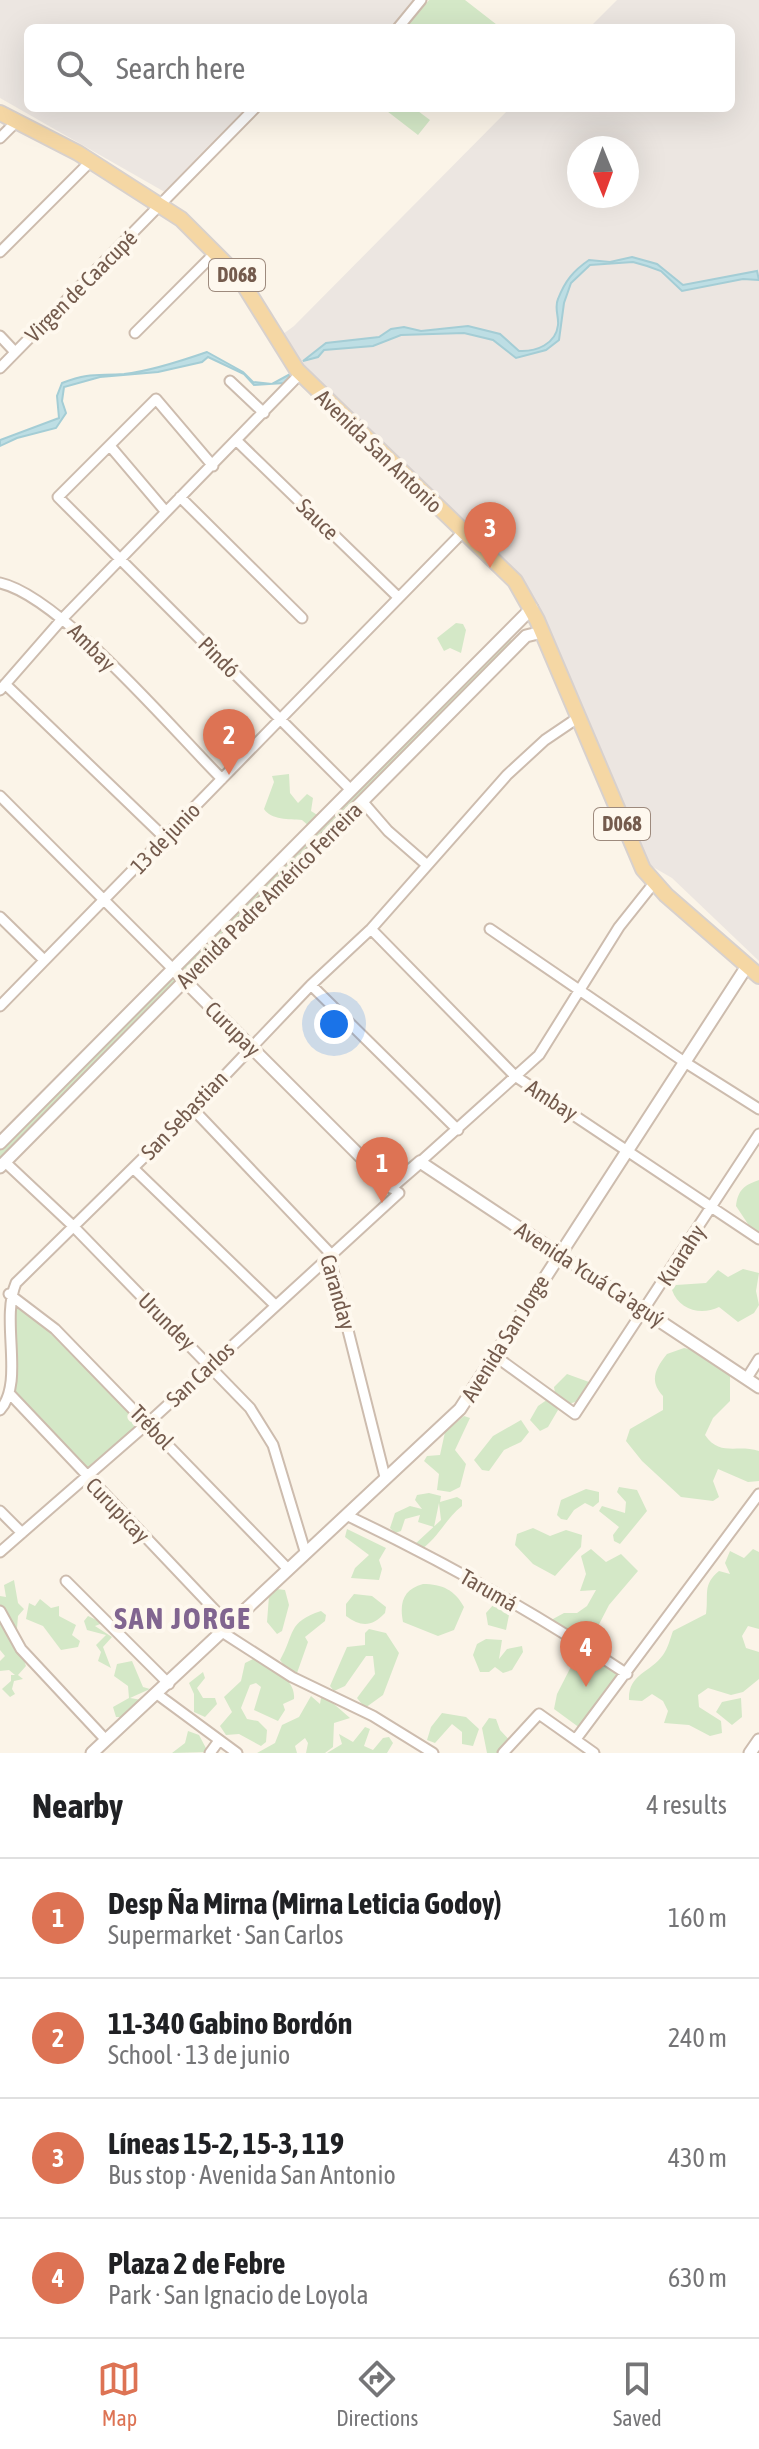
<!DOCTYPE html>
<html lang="en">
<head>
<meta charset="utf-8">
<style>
  :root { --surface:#fff; --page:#f6f6f6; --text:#202124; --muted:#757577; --line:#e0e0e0; --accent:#dd7354 }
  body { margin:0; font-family:"Asap Condensed",sans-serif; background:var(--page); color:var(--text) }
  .compass { position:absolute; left:567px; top:136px; width:72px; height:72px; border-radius:50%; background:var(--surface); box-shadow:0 8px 32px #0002; rotate:179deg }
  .you { position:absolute; left:334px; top:1024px; width:28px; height:28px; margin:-20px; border:6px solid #fff; border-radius:50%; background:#1a73e8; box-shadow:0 0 0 12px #1a73e833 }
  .badge { display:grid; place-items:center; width:52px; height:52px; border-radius:50%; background:var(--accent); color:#fff; font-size:26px; font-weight:700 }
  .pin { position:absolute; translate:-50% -66px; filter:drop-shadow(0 2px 4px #0008) }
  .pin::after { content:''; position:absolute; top:42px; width:28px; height:24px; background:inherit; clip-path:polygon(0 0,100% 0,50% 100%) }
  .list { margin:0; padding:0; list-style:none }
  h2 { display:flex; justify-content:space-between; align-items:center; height:104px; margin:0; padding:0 32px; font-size:34px }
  h2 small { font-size:26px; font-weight:400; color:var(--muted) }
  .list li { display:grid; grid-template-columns:52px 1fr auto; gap:24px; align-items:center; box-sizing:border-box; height:120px; padding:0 32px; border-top:2px solid var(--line) }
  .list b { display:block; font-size:30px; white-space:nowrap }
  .list p { margin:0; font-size:26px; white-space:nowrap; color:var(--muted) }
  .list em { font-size:26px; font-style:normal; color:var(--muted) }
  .icon { flex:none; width:44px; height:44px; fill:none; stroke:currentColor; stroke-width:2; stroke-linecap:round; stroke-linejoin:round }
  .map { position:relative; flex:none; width:759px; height:1753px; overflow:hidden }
  .search { position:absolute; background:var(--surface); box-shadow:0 8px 32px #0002; left:24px; right:24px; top:24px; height:88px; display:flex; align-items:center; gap:20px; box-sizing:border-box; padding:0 28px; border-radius:12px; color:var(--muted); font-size:30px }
  .sheet { height:584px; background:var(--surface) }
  nav { display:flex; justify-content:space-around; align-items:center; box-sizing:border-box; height:112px; border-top:2px solid var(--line); background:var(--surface); font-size:22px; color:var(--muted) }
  nav a { display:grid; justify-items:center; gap:4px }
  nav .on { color:var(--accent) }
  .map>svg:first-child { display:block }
</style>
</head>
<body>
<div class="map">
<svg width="759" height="1753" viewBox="0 0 759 1753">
  <rect width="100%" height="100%" fill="#fbf4e8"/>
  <!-- industrial -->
  <path fill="#ece6e1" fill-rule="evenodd" d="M0,0h418l-25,28h-365v80h224l-82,87 -170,-97z
    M617,0h142v961l-87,-83 -26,-15 -119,-269 -252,-254 19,-14 216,-218h221v-80h-142zM579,148h48v48h-48z"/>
  <!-- green -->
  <path fill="#d4e8c7" d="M429,0h36l36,28h-95z
    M383,108h31l16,12 -12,15z
    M456,623l7,1 3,6 -5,23 -11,-5 -6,3 -7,-13z
    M505,638l13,5 2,9 -327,326 -12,-5 -2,-8 131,-138 -8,-7c-13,-1 -31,0 -38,-11l10,-27 -2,-6 17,-2 1,19 8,10 9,-9 6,4 -2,13 11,7z
    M171,974l10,2 -181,194v-24z
    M759,1180v52l-9,-5 -14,-21c2,-16 8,-21 23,-26z
    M743,1269l16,4 -3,18 3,14 -5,8 -16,9 -19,-15c-18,9 -40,3 -47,-17l4,-5 30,-2 12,-13 10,7z
    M13,1303l24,17 103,103 -55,47 -71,-79 -4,-69z
    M684,1348l19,4 27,24v25l-17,17 -8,17c15,22 32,9 54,16v30l-11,1 -30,-13 -5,12 6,16 -6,4 -32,-4 -39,-36 -16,-20 4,-12 33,-19v-14c-14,-15 -8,-27 4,-42z
    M567,1374l22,8 -8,18 -12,4 -14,-11 -1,-6z
    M551,1397l7,13 -10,17 -8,4 -10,-11 8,-14z
    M464,1416l6,2 -15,32 11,14 -6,23 -10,5 -13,-2 2,-16 -15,-13 3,-5 13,-1 5,-23z
    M521,1420l8,12 -8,10 -17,8 -15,21 -7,-1 -8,-10 19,-24z
    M619,1487l18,3 10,21 -27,33 -6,-3 -1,-6 6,-8 -20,-16 3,-5 23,7 1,-11 -9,-10z
    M586,1489l13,3v10l-6,5 -8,-4 -11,7 -7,10 -6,-1 -4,-4 4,-15z
    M429,1493l12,3 -1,6 17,-5 5,3v6c-17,13 -24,33 -43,45l-5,-6 27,-25 -2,-17 -5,24 -16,-5 2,-7 -15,4 -4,12 -6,2 -5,-5 5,-15 15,-7 12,3 -7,-9 2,-5z
    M533,1528l17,8 16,-6 16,5 -1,12 -26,29 -22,-12 -18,-19 2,-11z
    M347,1529l39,19 -7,12 3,9 -3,11 -28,-2 4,-10 14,-13 -24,-18z
    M591,1549l15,13 15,-8 17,17 -29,34 -15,29 -15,4 -26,-13v-6l11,-6h13l10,-7 9,-16 -16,1 6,-17 -5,-18z
    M753,1549l6,3v77l-11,-3 -6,10 4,12 13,4v27l-16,13 -12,3 -23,-7 -10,7 1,12 22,14 1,12 -12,3 -21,-11 -25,-2 4,-12 -5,-10 -11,-7 -10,7 -13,-1c-1,-26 21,-27 34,-45 5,-7 7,-16 10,-24l33,-17c3,-20 -4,-29 13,-43l11,3 -5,-11 5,-12 14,7z
    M14,1580l4,23 6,6 -6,7 -1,12 -11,4 15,19 5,15 -8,9 5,4 -9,2 -2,8 3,5 -5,3 -8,-8 9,-8v-6h4l-6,-5 -9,1v-10l5,-5 -5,-6v-54l6,1 -2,-12z
    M423,1584c19,0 32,6 41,23l-10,23 -16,6 -35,-14c-4,-20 1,-33 20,-38z
    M277,1589l8,1 4,15 -7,26 -5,3 -10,-12 2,-26z
    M354,1594l18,2 14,11 -1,6c-13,14 -24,14 -39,3v-12z
    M40,1599l11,9 8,-2v10l17,9 -4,10 8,6 -2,6 -17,3 -18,-24 -17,-7 3,-16 6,3z
    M494,1604l15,11 -3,15 -18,-5 -2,-12z
    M321,1611l5,4 -1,6 -20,16 3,5 -11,31 -6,1 -11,-14c15,-26 7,-38 41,-49z
    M88,1616l15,7 -8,3 17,11 -9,10 8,21 -13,-7 3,-9 -5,-7 10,-10 -19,-5 -3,-9z
    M369,1629l17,4 13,20 -16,42 -18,13 -8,-10 18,-24 -2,-18h-7l-21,30 -11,5 -4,-5 17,-39 18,-2v-12z
    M486,1639l16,1 -3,19 8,-10 15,-3 1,6 -11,18 -9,3 -8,-6 -6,5h-9l-7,-17 4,-11z
    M580,1649l41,22 -37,60 -30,-22 3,-15z
    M255,1658c15,10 41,20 39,41l-11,5 2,6 -7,11 -24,-11 7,-23 -5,-4 -6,2 -9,23 6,11 11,2 9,9 -1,12 -5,4 -22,-12 -13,1 -6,-9 12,-14 -8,-15 17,-16 4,-18z
    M132,1661l11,26 7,2 11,-5 -31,14 12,2 -17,17h-9l-3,-10 16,-9 -1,-12 -14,-10 3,-12z
    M203,1672l2,6 -8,10 6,10h12l2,6 -12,13 -11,-5v-18l-5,-11z
    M311,1696l9,8 1,-6h6l23,20 -16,5 -1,24 -8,6h-19l2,-10 -3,-5 -10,8 2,7h-40l18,-10 7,-18 17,-8z
    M741,1698l1,19 -10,8 -16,-13 6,-10z
    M442,1713l24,4 13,12 -6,17 -11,-2v-12l-10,-8 -17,19 -8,-3 4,-13z
    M489,1718l7,1 4,11 13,14 -8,9h-18l-5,-25z
    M365,1727l5,2 -6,17 9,4 10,-12 6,-1 4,6 -6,10h-60l15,-9 -3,-10 14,8z
    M188,1731l11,4 9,17 -36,1 13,-10z"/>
  <!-- water -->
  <path fill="#bddee4" stroke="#a4cdd5" stroke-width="2" d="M632,257l25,7 26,21 74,-14 2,9 -16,-1 -61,12 -21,-20 -14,-5 -14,-4 -43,3 -19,18 -7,20 -5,37 -13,10 -30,8 -23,-18 -29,-7 -63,2 -28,11 -49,4 -6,7 -15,4 23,-18 53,-6 12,-8 13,-2 17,4 47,-5 32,8 19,17c17,1 37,-7 39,-26 1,-9 -4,-17 0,-26 7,-18 15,-28 31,-39l21,2z
    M207,352l36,20 10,10 19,2 22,-12 -10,11 -30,2 -10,-11 -36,-17 -6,5 -44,10 -58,5 -36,10 -2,14 4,12 -10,15 -39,10 -17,8v-6l59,-22 -2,-22 5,-13c29,-11 35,-7 62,-9 28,-3 60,-14 83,-22z"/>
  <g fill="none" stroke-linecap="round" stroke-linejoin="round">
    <defs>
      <path id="minor" d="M398,28l23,-28
        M0,138l17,-17
        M0,252l91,-91
        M135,333l81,-81
        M0,336l15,16
        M0,368l255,-260
        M230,381l34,32
        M237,441l161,156
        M110,446l56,66
        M213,466l-57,-67 -98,98 293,293
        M180,497l122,121
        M0,583c60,13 174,148 222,196
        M5,684l159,153
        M0,690l63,-72 237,-244
        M0,796l172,172
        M362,801l26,30 39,34
        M0,917l44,43
        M371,929l144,147 244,163
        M490,929l193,132 76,48
        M311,985l147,145
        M0,1006l463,-474
        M193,1109l135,142 57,226
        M5,1162l67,63 178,183 23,37 32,106
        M420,1162l119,-107 80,-128 35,-44
        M133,1168l142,137
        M9,1294l46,35 232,239
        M495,1356l80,58 184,-280
        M747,1378l12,-19
        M9,1393l220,232
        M0,1410c25,-28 0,-89 16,-127l177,-174 118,-124 60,-56 136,-154 38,-35 34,-23
        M0,1511l22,22
        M346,1515c97,46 191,99 281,159
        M0,1552l148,-129 251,-230 -8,-6
        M66,1581l103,103
        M0,1611l21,38 85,91
        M222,1632l70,45 81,39 60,37
        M157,1694l80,59
        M576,1739l183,-245
        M210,1753l8,-11
        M503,1753l36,-39 55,39"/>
      <path id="tertiary" d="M172,968l219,219 29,-25 339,225
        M0,1143l532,-535
        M0,1167l526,-531 16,-4
        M92,1753l368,-344 287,-443
        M750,1753l9,-13"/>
      <path id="primary" d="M0,113l78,40 103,66 58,58 58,93 218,211 22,39 106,249 23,26 93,81"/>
    </defs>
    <!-- minor casing -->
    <use href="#minor" stroke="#cdbcae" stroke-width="13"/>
    <!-- tertiary casing -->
    <use href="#tertiary" stroke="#cdbcae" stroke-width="15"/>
    <!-- primary casing -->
    <use href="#primary" stroke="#d8d1cd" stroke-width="18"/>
    <!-- minor -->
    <use href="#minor" stroke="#fff" stroke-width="9"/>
    <!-- tertiary -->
    <use href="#tertiary" stroke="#fff" stroke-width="11"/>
    <!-- primary -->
    <use href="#primary" stroke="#f5d7a4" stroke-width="14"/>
  </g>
  <g text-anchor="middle" stroke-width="8" stroke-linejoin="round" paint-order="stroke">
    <!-- shield labels -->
    <g fill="#fef8ee" stroke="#9d8a7d" stroke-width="2">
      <rect x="209" y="259" width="56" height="32" rx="6"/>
      <rect x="594" y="808" width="56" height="32" rx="6"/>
    </g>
    <g font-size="20" font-weight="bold" fill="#745b4d">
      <text x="237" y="282">D068</text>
      <text x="622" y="831">D068</text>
    </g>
    <!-- street labels -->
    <g font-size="22" fill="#745b4d" stroke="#fef8ee">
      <text transform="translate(81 286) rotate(-45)" y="8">Virgen de Caacupé</text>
      <text transform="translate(379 451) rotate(44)" y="8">Avenida San Antonio</text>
      <text transform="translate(318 519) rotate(44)" y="8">Sauce</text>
      <text transform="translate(92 647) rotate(45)" y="8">Ambay</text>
      <text transform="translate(219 657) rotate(45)" y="8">Pindó</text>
      <text transform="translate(165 838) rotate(-46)" y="8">13 de junio</text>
      <text transform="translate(269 895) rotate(-45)" y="8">Avenida Padre Américo Ferreira</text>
      <text transform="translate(233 1029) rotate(45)" y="8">Curupay</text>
      <text transform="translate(552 1100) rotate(33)" y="8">Ambay</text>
      <text transform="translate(184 1115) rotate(-46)" y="8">San Sebastian</text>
      <text transform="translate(681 1255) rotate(-57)" y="8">Kuarahy</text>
      <text transform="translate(590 1274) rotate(33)" y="8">Avenida Ycuá Ca'aguý</text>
      <text transform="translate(338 1292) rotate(74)" y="8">Caranday</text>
      <text transform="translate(167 1321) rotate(45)" y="8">Urundey</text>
      <text transform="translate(505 1338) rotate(-58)" y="8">Avenida San Jorge</text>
      <text transform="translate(200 1374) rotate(-43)" y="8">San Carlos</text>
      <text transform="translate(152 1427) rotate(46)" y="8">Trébol</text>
      <text transform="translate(118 1510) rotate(46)" y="8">Curupicay</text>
      <text transform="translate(489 1590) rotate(30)" y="8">Tarumá</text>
    </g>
    <!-- district labels -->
    <g font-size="30" font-weight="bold" letter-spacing="2" fill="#816590" stroke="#fef8ee">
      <text x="183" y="1629">SAN JORGE</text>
    </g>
  </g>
</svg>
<svg class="compass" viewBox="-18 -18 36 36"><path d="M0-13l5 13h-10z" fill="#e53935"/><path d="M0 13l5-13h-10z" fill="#757577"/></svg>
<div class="you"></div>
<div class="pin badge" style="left:382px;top:1203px">1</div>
<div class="pin badge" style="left:229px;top:775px">2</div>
<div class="pin badge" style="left:490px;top:568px">3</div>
<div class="pin badge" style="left:586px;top:1687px">4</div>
<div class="search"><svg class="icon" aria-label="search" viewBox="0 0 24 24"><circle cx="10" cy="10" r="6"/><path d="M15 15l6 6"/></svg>Search here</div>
</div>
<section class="sheet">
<h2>Nearby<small>4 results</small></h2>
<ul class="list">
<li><span class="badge">1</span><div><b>Desp Ña Mirna (Mirna Leticia Godoy)</b><p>Supermarket · San Carlos</p></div><em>160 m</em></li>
<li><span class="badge">2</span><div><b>11-340 Gabino Bordón</b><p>School · 13 de junio</p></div><em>240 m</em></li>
<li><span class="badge">3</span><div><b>Líneas 15-2, 15-3, 119</b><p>Bus stop · Avenida San Antonio</p></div><em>430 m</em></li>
<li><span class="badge">4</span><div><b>Plaza 2 de Febre</b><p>Park · San Ignacio de Loyola</p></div><em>630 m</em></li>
</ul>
</section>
<nav>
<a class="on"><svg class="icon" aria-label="map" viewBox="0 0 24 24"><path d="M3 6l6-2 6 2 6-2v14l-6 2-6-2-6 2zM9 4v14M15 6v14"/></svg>Map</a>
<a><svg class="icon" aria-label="directions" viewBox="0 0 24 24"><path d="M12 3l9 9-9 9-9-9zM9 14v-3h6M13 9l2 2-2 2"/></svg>Directions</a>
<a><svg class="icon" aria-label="saved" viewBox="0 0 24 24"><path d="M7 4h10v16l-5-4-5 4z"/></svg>Saved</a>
</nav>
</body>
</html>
